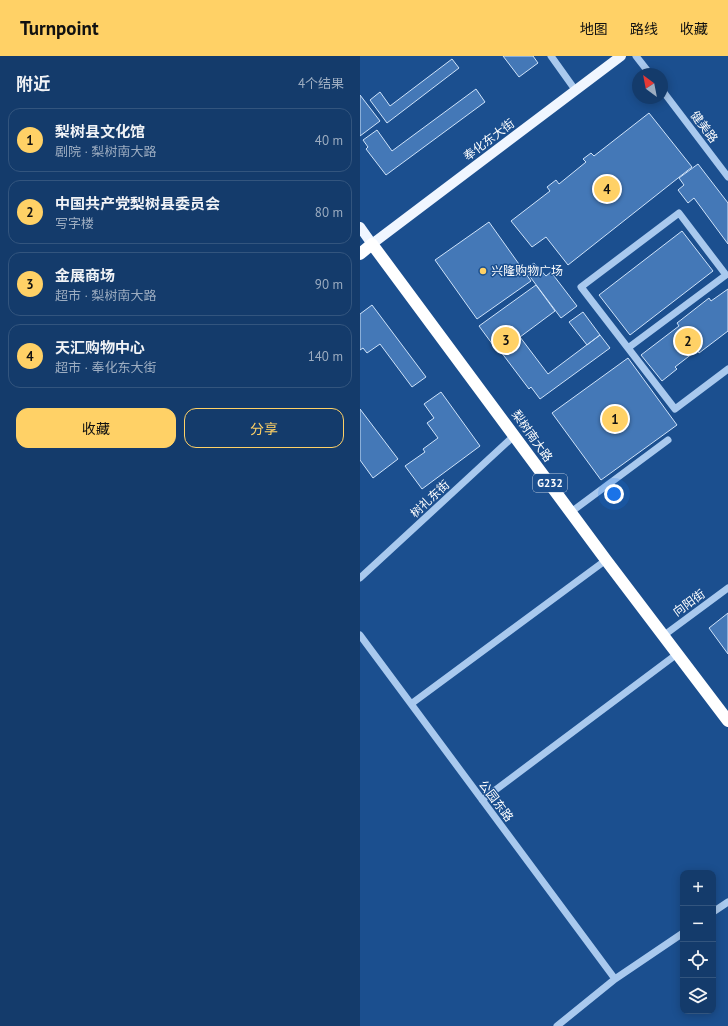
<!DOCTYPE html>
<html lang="zh">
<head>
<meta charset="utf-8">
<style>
  :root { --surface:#143b6b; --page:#214673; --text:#f1f3f6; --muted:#9dadc1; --line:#33557e; --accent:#ffd166 }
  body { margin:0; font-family:"PT Sans","Noto Sans SC",sans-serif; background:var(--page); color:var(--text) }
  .controls { position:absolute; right:12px; bottom:12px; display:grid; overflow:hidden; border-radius:8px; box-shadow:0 2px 10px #0003 }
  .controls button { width:36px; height:36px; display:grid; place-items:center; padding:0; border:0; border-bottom:1px solid var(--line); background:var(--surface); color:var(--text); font:20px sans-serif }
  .compass { position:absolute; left:272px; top:12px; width:36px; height:36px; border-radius:50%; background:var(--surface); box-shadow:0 2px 10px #0003; rotate:328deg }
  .you { position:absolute; left:254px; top:438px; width:14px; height:14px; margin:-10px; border:3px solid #fff; border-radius:50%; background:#1a73e8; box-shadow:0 0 0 6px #1a73e833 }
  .badge { display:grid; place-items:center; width:26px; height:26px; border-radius:50%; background:var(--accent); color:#111; font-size:13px; font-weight:700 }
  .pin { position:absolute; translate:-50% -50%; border:2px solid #fff; box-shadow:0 1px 4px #0006 }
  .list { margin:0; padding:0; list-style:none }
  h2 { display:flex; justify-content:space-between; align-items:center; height:52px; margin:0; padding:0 16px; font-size:17px }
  h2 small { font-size:13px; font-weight:400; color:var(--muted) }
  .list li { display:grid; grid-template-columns:26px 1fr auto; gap:12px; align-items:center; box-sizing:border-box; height:64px; margin:0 8px 8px; padding:0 8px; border:1px solid var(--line); border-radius:12px }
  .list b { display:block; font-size:15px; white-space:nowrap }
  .list p { margin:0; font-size:13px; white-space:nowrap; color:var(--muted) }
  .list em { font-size:13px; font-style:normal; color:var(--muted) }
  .actions { display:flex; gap:8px; padding:12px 16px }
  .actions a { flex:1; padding:9px 0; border:1px solid var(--accent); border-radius:12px; text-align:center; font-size:14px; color:var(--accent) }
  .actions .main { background:var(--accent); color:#111 }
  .icon { flex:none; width:22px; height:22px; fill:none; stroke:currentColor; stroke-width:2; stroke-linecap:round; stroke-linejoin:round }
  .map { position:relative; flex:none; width:368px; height:970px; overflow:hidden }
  header { display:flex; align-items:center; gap:24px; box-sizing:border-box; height:56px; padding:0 20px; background:var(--accent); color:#111 }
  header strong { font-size:19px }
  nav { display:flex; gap:22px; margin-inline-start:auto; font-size:14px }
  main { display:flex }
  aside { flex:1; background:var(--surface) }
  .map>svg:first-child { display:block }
</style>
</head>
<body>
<header>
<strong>Turnpoint</strong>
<nav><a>地图</a><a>路线</a><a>收藏</a></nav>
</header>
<main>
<aside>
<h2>附近<small>4个结果</small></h2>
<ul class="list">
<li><span class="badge">1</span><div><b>梨树县文化馆</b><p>剧院 · 梨树南大路</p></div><em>40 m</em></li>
<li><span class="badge">2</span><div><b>中国共产党梨树县委员会</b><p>写字楼</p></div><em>80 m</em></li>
<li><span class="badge">3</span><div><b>金展商场</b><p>超市 · 梨树南大路</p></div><em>90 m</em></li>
<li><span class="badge">4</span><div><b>天汇购物中心</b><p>超市 · 奉化东大街</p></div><em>140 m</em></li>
</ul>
<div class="actions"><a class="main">收藏</a><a>分享</a></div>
</aside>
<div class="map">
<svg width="368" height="970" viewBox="0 0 368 970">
  <rect width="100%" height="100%" fill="#1b4f8f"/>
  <!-- building -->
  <path fill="#4478b7" stroke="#cfe3fa" d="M143,0h30l5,7 -19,14z
    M92,3l7,9 -72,55 -17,-23 10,-8 10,14z
    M116,33l9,13 -99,73 -20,-26 2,-2 -5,-7 14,-10 15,21z
    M0,39l20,26 -20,15z
    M289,57l43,54 -124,98 -22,-28 -14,10 -21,-26 39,-30 -3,-4 9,-7 3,4 27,-22 -3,-3 8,-6 3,3z
    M338,108l30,39v41l-34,-46 -6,5 -10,-13 6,-5 -5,-7z
    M129,166l42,59 -54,38 -42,-59z
    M322,175l31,40 -83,64 -31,-40z
    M174,207l12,13 5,-4 26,34 -16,12 -36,-48z
    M176,229l19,26 -35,26 28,37 52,-39 10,13 -70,51 -9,-12 -2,2 -34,-45 -2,1 -14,-19z
    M368,233v42l-29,22 -2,-3 -22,17 2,2 -15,12 -21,-26 38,-29 -2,-3 32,-25 2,3z
    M12,249l54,72 -14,10 -32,-43 -13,9 -4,-5 -3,2v-36z
    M223,256l17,23 -13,10 -18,-23z
    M268,302l49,67 -76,55 -49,-67z
    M81,336l39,54 -58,43 -17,-23 20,-14 -2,-3 15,-11 -11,-15 7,-5 -10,-14z
    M0,353l38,50 -25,19 -13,-18z
    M368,557v41l-19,-26z"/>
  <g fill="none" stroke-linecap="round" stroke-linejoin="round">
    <!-- minor -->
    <path stroke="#a9c9ee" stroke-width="7" d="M191,0l25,35
      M276,0l14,18
      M302,34l66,87
      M268,292l98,-73 -47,-62 -98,74 94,122 53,-40
      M211,456l97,-72
      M0,522l155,-143
      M0,579l255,344
      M303,580l65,-48
      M51,648l195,-144
      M122,744l195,-146
      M353,856l15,-10
      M197,970l58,-47 68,-46"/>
    <!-- major -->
    <path stroke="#f0f6ff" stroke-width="10" d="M0,171l12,17 249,-188"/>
    <!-- highway -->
    <path stroke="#fff" stroke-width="12" d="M0,198l12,-10 234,316 122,161"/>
  </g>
  <!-- markers -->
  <circle fill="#ffd166" stroke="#1b4f8f" stroke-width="1.5" cx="123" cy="215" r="4"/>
  <g text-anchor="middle" stroke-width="3" stroke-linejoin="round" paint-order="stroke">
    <!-- shield labels -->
    <rect fill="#1b4f8f" stroke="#bbcadd" stroke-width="1" x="173" y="418" width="34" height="18" rx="3"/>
    <g font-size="11" font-weight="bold" fill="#fff">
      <text x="190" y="431">G232</text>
    </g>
    <!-- street labels -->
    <g font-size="12" fill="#fff" stroke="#1b4f8f">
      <text transform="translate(344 71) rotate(53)" y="4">健美路</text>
      <text transform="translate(129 84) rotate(-37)" y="4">奉化东大街</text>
      <text transform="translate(172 380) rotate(54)" y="4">梨树南大路</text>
      <text transform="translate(70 443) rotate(-43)" y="4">树礼东街</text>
      <text transform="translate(329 547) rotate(-36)" y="4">向阳街</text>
      <text transform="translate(136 745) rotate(53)" y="4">公园东路</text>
    </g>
    <!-- poi labels -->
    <g font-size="12" fill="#fff" stroke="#1b4f8f" text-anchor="start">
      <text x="131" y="219">兴隆购物广场</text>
    </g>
  </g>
</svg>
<div class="controls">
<button>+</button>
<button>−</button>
<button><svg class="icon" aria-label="locate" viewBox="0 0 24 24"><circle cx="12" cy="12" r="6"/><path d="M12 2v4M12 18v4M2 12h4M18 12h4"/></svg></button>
<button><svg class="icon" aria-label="layers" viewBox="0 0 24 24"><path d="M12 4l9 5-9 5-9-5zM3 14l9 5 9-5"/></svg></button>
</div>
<svg class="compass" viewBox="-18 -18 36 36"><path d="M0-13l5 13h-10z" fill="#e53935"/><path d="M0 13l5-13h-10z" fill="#9dadc1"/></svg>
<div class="you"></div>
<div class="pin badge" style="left:255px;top:363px">1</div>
<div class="pin badge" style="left:328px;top:285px">2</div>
<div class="pin badge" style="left:146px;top:284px">3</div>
<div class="pin badge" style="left:247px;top:133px">4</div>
</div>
</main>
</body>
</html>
